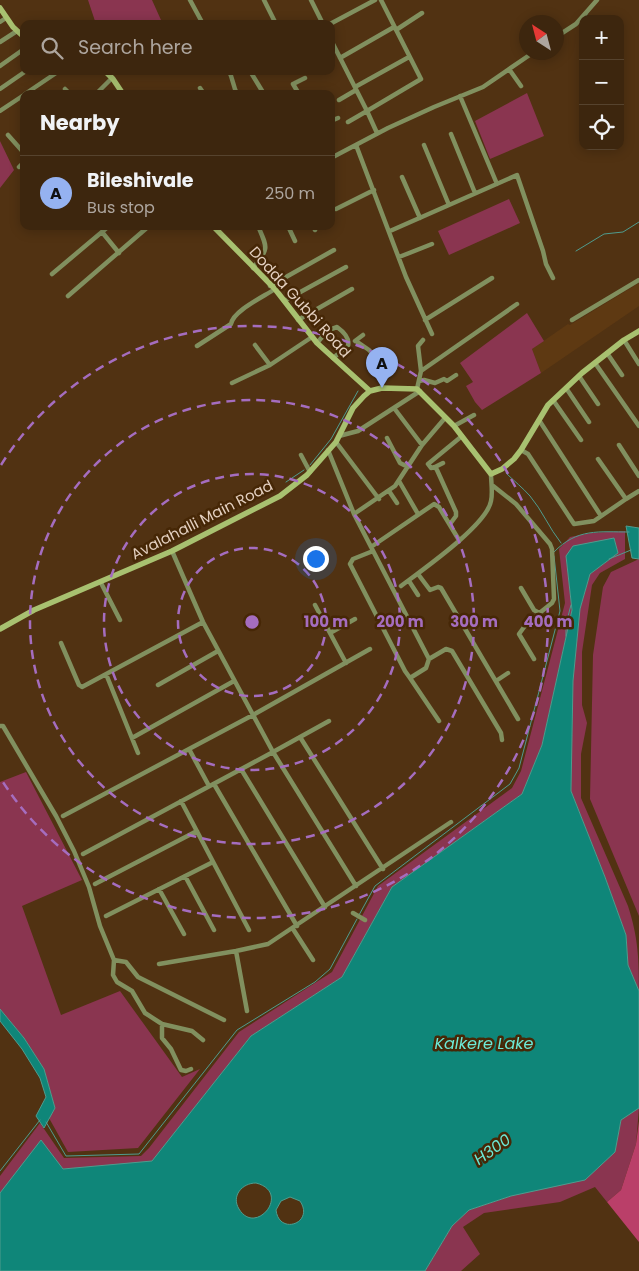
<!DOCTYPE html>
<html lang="en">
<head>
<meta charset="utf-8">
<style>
  :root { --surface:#3d260e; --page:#442e17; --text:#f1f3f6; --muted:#ada59e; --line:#56432e; --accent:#95b2f1 }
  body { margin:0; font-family:Poppins,sans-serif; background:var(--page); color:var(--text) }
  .controls { position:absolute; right:15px; top:15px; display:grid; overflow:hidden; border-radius:10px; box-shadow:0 2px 12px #0003 }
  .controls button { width:45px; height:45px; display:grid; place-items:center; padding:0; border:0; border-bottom:1px solid var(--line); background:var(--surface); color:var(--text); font:25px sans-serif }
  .compass { position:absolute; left:519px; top:15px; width:45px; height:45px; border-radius:50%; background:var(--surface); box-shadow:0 2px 12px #0003; rotate:324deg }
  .you { position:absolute; left:315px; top:558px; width:18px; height:18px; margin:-12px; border:4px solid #fff; border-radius:50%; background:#1a73e8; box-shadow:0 0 0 8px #1a73e833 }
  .badge { display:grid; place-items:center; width:32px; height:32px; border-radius:50%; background:var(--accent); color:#111; font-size:16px; font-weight:700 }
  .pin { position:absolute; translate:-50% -41px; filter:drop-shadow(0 1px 2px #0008) }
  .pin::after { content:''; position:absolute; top:26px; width:18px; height:15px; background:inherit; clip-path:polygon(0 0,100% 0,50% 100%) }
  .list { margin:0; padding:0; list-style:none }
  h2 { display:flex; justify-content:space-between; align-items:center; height:65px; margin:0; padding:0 20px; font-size:21px }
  h2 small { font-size:16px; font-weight:400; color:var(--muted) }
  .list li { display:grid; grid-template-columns:32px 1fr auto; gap:15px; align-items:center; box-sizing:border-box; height:75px; padding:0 20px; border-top:1px solid var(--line) }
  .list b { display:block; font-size:19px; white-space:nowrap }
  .list p { margin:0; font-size:16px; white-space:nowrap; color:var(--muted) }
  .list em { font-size:16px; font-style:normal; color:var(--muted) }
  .icon { flex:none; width:28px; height:28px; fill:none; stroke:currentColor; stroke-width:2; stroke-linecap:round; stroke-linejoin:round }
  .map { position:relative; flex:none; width:639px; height:1271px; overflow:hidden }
  .search { position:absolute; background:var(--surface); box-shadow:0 2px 12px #0003; left:20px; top:20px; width:315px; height:55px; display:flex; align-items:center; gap:12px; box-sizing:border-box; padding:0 18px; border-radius:10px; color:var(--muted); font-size:19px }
  .panel { position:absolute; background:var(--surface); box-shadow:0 2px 12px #0003; left:20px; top:90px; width:315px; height:140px; border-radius:10px }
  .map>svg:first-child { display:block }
</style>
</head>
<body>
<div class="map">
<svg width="639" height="1271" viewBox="0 0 639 1271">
  <rect width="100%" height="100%" fill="#513212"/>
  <!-- built -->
  <path fill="#5e3912" d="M639,283v23l-98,67 -9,-24 36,-25 2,1z"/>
  <!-- green -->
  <path fill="#8a3550" d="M88,0h64l9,20 -6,4h-59z
    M527,93l17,43 -54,23 -15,-38z
    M0,141l14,29 -14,18z
    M509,199l11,24 -71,32 -11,-24z
    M527,313l17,28 -12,8 9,24 -59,37 -7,-8 -9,-16 7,-4 -13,-19z
    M625,531v28l-25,14 -8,12 -10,67v53l5,18 -6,31v44l47,108c10,31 11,52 11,85l-11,-26 -2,-30 -21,-58 -34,-86 2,-110 7,-72 10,-35 28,-21 -4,-15 -48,18 6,54 -30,135 -20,49 -130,93 -50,90 -91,59 -99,126 -89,7 -63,24v-17l40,-53 24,35 77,-2 8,-8 90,-116 93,-60 46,-86 134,-98 9,-17 44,-168 -6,-54 11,-12 21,-4z
    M639,559v357l-49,-117 3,-144 10,-68 8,-15z
    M26,772l56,108 -60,26 39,109 59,-24 62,86 18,-8 -62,79 -70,4 -19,-34 6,-10 -11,-39 -20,-31 -24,-29v-227z
    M639,1108l-3,36 -15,46 -14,12 -12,-15 -35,15 -76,11 -21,14 17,27 -19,17h-36l27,-45 17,-16 42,-14 104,-44 6,-32z"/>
  <!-- forest -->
  <path fill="#ba3f69" d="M639,1121v121l-32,-40 14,-12 15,-46z"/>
  <!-- water -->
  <path fill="#0f8679" stroke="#4f9c8e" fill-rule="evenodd" d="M626,526l13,2v31l-7,-1z
    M614,538l4,15 -28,21 -10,35 -7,72 -2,110 34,86 21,58 2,30 11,26v117l-18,12 -6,32 -30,28 -74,16 -42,14 -17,16 -27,45h-425v-78l41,-53 22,29 89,-8 99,-125 91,-59 50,-90 130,-93 20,-49 30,-135 -6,-54 7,-10zM256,1183c36,9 0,54 -17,26 -8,-13 3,-26 17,-26zM290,1197l10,4c15,22 -21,35 -24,9l5,-9z
    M0,1009l24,29 20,31 11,39 -11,20 -8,-12 10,-19 -6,-19 -18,-29 -22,-28z"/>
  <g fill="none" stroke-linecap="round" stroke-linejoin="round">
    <!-- stream -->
    <path stroke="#4f9c8e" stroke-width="1" d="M584,19l5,-8
      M576,251l28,-17 19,-2 16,-10
      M310,465l21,-26 27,-48
      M506,473c8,8 17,15 24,23 12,14 19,32 31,47
      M286,482l18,-12
      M554,552c23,-24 45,-20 75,-20
      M609,559l22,-9
      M566,636v-12l5,-19
      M359,915l16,-29 135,-102 9,-16 41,-157 -6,-55
      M46,1122l20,34 73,-2 98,-124 78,-48 15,-13 27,-50
      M0,1171l40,-51"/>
    <!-- street -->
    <path stroke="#81905f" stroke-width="4.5" d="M190,0l13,24
      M264,0l12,24
      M311,0l12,24
      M0,22l6,-4
      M330,24l45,-24
      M396,30l26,-17
      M556,37l20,-13 21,-24
      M331,40l36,71 -19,11
      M0,42l17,-11
      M340,58l54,-31
      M0,66l24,-17
      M509,69l12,17
      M229,71c4,8 4,15 8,23
      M250,71l14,23
      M355,87l54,-30
      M200,88l4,6
      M0,89l26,-18
      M65,89l5,5
      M25,94l34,-23
      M96,94l16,-16
      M299,94l-6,-10 12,-6
      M460,96l37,88
      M339,100l17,-10
      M0,111l24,-16
      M331,121l7,-3
      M377,133l-10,-22 54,-32 -40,-79
      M451,134l24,59
      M8,135l16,18
      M356,145l50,132 26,57
      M424,145l25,60
      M331,158l57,-30 46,-21 49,-20 51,-35
      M19,167l5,-5
      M402,177l18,41
      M336,209l38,-19
      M288,226l7,15
      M313,226l2,4
      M390,231l127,-56 26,76 3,13 7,14
      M102,232l17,21
      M399,257l33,-13
      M253,268c16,-20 15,-19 5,-42
      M52,274l57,-48
      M270,286l64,-36
      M68,296l81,-70
      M284,301l62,-34
      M298,320l54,-31
      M425,320l67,-42
      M572,320l67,-40
      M624,340l15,24
      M355,341l8,-6
      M356,341l13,9 12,13
      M317,343c6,-7 11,-14 20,-16 7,5 13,11 11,19l-15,12
      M255,345l15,20
      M197,346l34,-22c2,-13 32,-27 44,-35
      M607,353l15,22
      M595,363l44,63
      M421,371l-3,-25 5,-6
      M579,376l19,28
      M419,381l5,-1 11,3 9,-4 3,2 9,-6
      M232,383l38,-18 42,-28
      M566,388l23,34
      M417,389l4,-18 96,-67
      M553,400l28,40
      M394,408l28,37
      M539,420l62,96
      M454,426l20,-11
      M339,436l19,-5 62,-40
      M387,438l13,25 8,4
      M336,442l43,57
      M619,445l20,31
      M328,450l26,64 75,145 -3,9 -16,10 -5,-7 -55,-107 3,-5 20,-8
      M521,450l7,4 46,70 20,-3 32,-22 -28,-40
      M301,455l9,17
      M435,467l8,-4
      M399,481l19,33
      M492,485l24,19 34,40 2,5 2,50 -2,4 -25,20 -8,11 15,25
      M389,491l8,12
      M626,499l13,-8
      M354,514l41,-28 27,-41 23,-27
      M450,524l6,-8v-4l-19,-42 -2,-3 -4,1 -3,-4 34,-28
      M371,547l63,-43 5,3 20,33
      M418,574l12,16 8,-3 3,1 77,131
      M409,581l9,14
      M101,583l19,37
      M401,586c21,-16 86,-61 90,-85 2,-8 0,-19 0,-27
      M521,588l13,22 5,3
      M315,605l31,58
      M330,633l25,-14
      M61,643l18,42 3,2 121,-65
      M429,659l17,-10 6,2 49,82 1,7
      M106,674l32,79
      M410,678l29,43
      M496,681l12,-8
      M158,685l60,-34
      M329,721l-56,31 83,134
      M0,726h3l53,90 18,35 15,36 11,39 14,34 -1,15 4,7 15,9 13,22 17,11 30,7 11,9
      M300,737l83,132
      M132,738l102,-57
      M189,749l20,37
      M241,769l84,138
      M214,784l83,142
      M181,801l68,129
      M63,816l190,-101 117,-66
      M83,854l190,-102 -70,-130 -31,-71
      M185,876l29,54
      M95,884l102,-53
      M159,889l25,45
      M353,913l12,7
      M106,916l107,-54
      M293,929l20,31
      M236,951l11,60
      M114,960l12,2 12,15 86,43
      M159,964l77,-13 32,-7 183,-122
      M162,1024v14l9,11 10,21 5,1 5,-2"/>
    <!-- secondary -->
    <path stroke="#a8c170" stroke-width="5.5" d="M0,8l13,19 11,10
      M105,71l8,8 10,15
      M213,226l62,63 42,54 53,48
      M0,629l34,-19 138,-59 108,-55 27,-21 29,-33 17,-34 11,-12 6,-5 12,-3 35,1 37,37 37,48 11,-5 12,-10 7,-9 27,-45 34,-32 42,-33 15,-9"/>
  </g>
  <!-- distance rings -->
  <g fill="none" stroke="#a56dbf" stroke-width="2.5" stroke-dasharray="9 6">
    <circle cx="252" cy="622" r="74"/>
    <circle cx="252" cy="622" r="148"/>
    <circle cx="252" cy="622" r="222"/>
    <path d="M1 465A296 296 0 1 1 1 779"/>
  </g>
  <g text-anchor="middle" stroke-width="5" stroke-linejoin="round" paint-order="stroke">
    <!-- street labels -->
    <g font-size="15" fill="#e3cfbf" stroke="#462706">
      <text transform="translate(300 302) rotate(48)" y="5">Dodda Gubbi Road</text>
      <text transform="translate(202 520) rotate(-27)" y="5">Avalahalli Main Road</text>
    </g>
    <!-- water labels -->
    <g font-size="16" font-style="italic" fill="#6ce9d7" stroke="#462706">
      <text x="484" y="1049">Kalkere Lake</text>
      <text transform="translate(492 1149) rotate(-35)" y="6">H300</text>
    </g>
  </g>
  <circle cx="252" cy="622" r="8" fill="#a56dbf" stroke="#462706" stroke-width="2.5"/>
  <g font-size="15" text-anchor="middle" font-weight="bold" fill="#a56dbf" stroke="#462706" stroke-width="5" stroke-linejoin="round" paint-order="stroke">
    <text x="326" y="627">100 m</text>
    <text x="400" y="627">200 m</text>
    <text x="474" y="627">300 m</text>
    <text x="548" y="627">400 m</text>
  </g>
</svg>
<div class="controls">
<button>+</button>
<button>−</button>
<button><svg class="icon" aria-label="locate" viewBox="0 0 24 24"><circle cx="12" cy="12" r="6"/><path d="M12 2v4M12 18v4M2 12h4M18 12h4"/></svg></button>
</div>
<svg class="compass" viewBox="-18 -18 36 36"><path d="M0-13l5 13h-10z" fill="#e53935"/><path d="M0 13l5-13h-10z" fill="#ada59e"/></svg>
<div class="you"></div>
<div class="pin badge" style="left:382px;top:388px">A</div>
<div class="search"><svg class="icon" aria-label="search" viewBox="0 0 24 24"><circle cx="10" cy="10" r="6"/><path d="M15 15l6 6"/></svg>Search here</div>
<section class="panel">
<h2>Nearby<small></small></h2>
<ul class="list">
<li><span class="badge">A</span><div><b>Bileshivale</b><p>Bus stop</p></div><em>250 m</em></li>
</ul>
</section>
</div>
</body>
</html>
